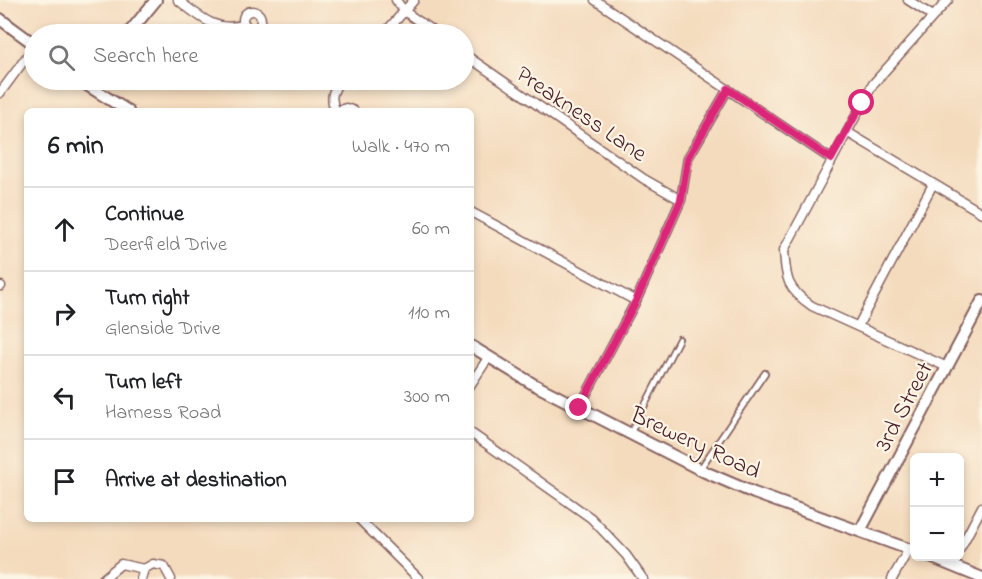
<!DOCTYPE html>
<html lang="en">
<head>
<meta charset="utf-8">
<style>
  :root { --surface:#fff; --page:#f6f6f6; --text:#202124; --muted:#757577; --line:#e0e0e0 }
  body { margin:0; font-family:"Indie Flower",sans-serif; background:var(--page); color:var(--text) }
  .controls { position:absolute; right:18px; bottom:18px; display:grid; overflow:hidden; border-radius:9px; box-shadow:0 3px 9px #0003 }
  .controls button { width:54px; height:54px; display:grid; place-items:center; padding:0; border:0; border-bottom:2px solid var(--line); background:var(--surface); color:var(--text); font:30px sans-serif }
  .stop { position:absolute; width:18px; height:18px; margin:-14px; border:4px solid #db2777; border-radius:50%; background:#fff }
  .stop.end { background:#db2777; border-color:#fff; box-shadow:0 2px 6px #0008 }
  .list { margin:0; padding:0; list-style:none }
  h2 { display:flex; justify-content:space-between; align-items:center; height:78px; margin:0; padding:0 24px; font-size:26px }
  h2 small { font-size:20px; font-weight:400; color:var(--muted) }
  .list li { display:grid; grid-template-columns:39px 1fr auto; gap:18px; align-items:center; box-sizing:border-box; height:84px; padding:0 24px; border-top:2px solid var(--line) }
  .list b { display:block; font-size:22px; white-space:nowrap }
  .list p { margin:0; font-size:20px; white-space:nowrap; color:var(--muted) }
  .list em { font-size:20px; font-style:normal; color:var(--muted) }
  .icon { flex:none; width:33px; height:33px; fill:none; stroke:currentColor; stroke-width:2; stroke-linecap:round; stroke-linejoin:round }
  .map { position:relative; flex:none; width:982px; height:579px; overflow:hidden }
  .search { position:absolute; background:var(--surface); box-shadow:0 3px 9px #0003; left:24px; top:24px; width:450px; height:66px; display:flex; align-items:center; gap:15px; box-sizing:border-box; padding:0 21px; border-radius:33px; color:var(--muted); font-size:22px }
  .panel { position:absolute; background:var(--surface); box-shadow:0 3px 9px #0003; left:24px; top:108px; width:450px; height:414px; border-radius:9px }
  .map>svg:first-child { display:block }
</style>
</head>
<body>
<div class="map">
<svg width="982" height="579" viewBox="0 0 982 579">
  <rect width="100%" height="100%" fill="#fcf5e5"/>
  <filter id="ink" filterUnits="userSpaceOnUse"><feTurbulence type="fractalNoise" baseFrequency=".0167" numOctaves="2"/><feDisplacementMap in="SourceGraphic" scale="12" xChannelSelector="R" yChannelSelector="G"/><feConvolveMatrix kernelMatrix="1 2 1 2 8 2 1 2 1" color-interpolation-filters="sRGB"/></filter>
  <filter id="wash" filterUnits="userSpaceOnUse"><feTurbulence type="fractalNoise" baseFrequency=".008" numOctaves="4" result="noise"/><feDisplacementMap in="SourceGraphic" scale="24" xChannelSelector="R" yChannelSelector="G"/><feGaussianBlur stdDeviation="1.35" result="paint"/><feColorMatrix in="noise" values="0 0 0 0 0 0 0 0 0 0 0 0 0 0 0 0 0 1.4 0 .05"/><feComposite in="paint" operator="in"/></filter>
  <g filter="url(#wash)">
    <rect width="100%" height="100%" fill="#f4dbbe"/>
  </g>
  <g filter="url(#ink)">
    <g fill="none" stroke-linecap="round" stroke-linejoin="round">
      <defs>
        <path id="service" d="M630,434l49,-95
          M700,469l65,-96"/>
        <path id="minor" d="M178,0c21,16 39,34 67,24
          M396,0l8,11 33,23
          M595,0l236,159
          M908,0l25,16
          M243 20a9 9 0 1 1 18 0a9 9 0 1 1-18 0Z
          M384,34l30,-34
          M464,54l180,125 37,21
          M0,93l34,-46
          M336,111c-7,-13 -3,-20 4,-31
          M337,111l9,-3 8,3
          M847,132l135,81
          M471,212l165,89
          M0,286h1
          M858,326l75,-142
          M947,367l-135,-61c-25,-17 -26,-26 -28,-56l89,-166 75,-84
          M471,384l17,-26
          M579,408l57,-107 45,-101 7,-42 40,-69
          M471,433l120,85 35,37 17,24
          M359,519l60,60
          M960,549l22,-42
          M951,565l5,-9
          M103,579l18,-15 23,5
          M141,579l3,-10 9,-5 11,2 7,13
          M892,579l17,-30"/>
        <path id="tertiary" d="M0,19l34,25
          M128,34l28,-34
          M79,80l49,31
          M471,346l62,38 172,88 49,21 160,58
          M860,531l122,-230
          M928,556l54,22"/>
      </defs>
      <!-- service casing -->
      <use href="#service" stroke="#86615e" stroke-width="8"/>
      <!-- minor casing -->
      <use href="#minor" stroke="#86615e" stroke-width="11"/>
      <!-- tertiary casing -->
      <use href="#tertiary" stroke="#86615e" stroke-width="14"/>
      <!-- service -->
      <use href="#service" stroke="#fff" stroke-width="4.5"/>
      <!-- minor -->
      <use href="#minor" stroke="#fff" stroke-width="8"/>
      <!-- tertiary -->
      <use href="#tertiary" stroke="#fff" stroke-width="10"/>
    </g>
  </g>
  <g fill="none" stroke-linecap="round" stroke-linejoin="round" filter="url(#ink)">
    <!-- route -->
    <path stroke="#db2777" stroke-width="8" d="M579,408l57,-107 45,-101 7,-42 40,-69 103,70 31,-56"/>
  </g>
  <g text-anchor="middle" stroke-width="4.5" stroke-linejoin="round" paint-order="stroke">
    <!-- street labels -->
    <g font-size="24" fill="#4a1f2b" stroke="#fcf5e5">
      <text transform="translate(582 113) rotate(34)" y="8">Preakness Lane</text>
      <text transform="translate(903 406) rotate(-62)" y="8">3rd Street</text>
      <text transform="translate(696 442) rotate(25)" y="8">Brewery Road</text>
    </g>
  </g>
</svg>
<div class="controls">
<button>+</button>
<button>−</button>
</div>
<div class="stop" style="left:862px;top:103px"></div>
<div class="stop end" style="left:579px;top:408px"></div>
<div class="search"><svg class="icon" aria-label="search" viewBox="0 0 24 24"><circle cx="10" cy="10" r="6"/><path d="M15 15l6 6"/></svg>Search here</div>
<section class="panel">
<h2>6 min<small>Walk · 470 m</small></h2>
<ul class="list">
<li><svg class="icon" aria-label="ahead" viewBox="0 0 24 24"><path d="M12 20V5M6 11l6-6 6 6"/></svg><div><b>Continue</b><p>Deerfield Drive</p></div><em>60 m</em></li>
<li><svg class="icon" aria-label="right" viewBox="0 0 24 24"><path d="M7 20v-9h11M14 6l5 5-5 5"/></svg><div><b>Turn right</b><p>Glenside Drive</p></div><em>110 m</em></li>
<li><svg class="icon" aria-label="left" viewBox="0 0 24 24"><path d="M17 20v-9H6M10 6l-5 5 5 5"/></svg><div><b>Turn left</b><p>Harness Road</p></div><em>300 m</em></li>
<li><svg class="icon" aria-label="arrive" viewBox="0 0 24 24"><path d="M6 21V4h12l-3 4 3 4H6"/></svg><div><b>Arrive at destination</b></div></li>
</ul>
</section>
</div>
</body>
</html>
